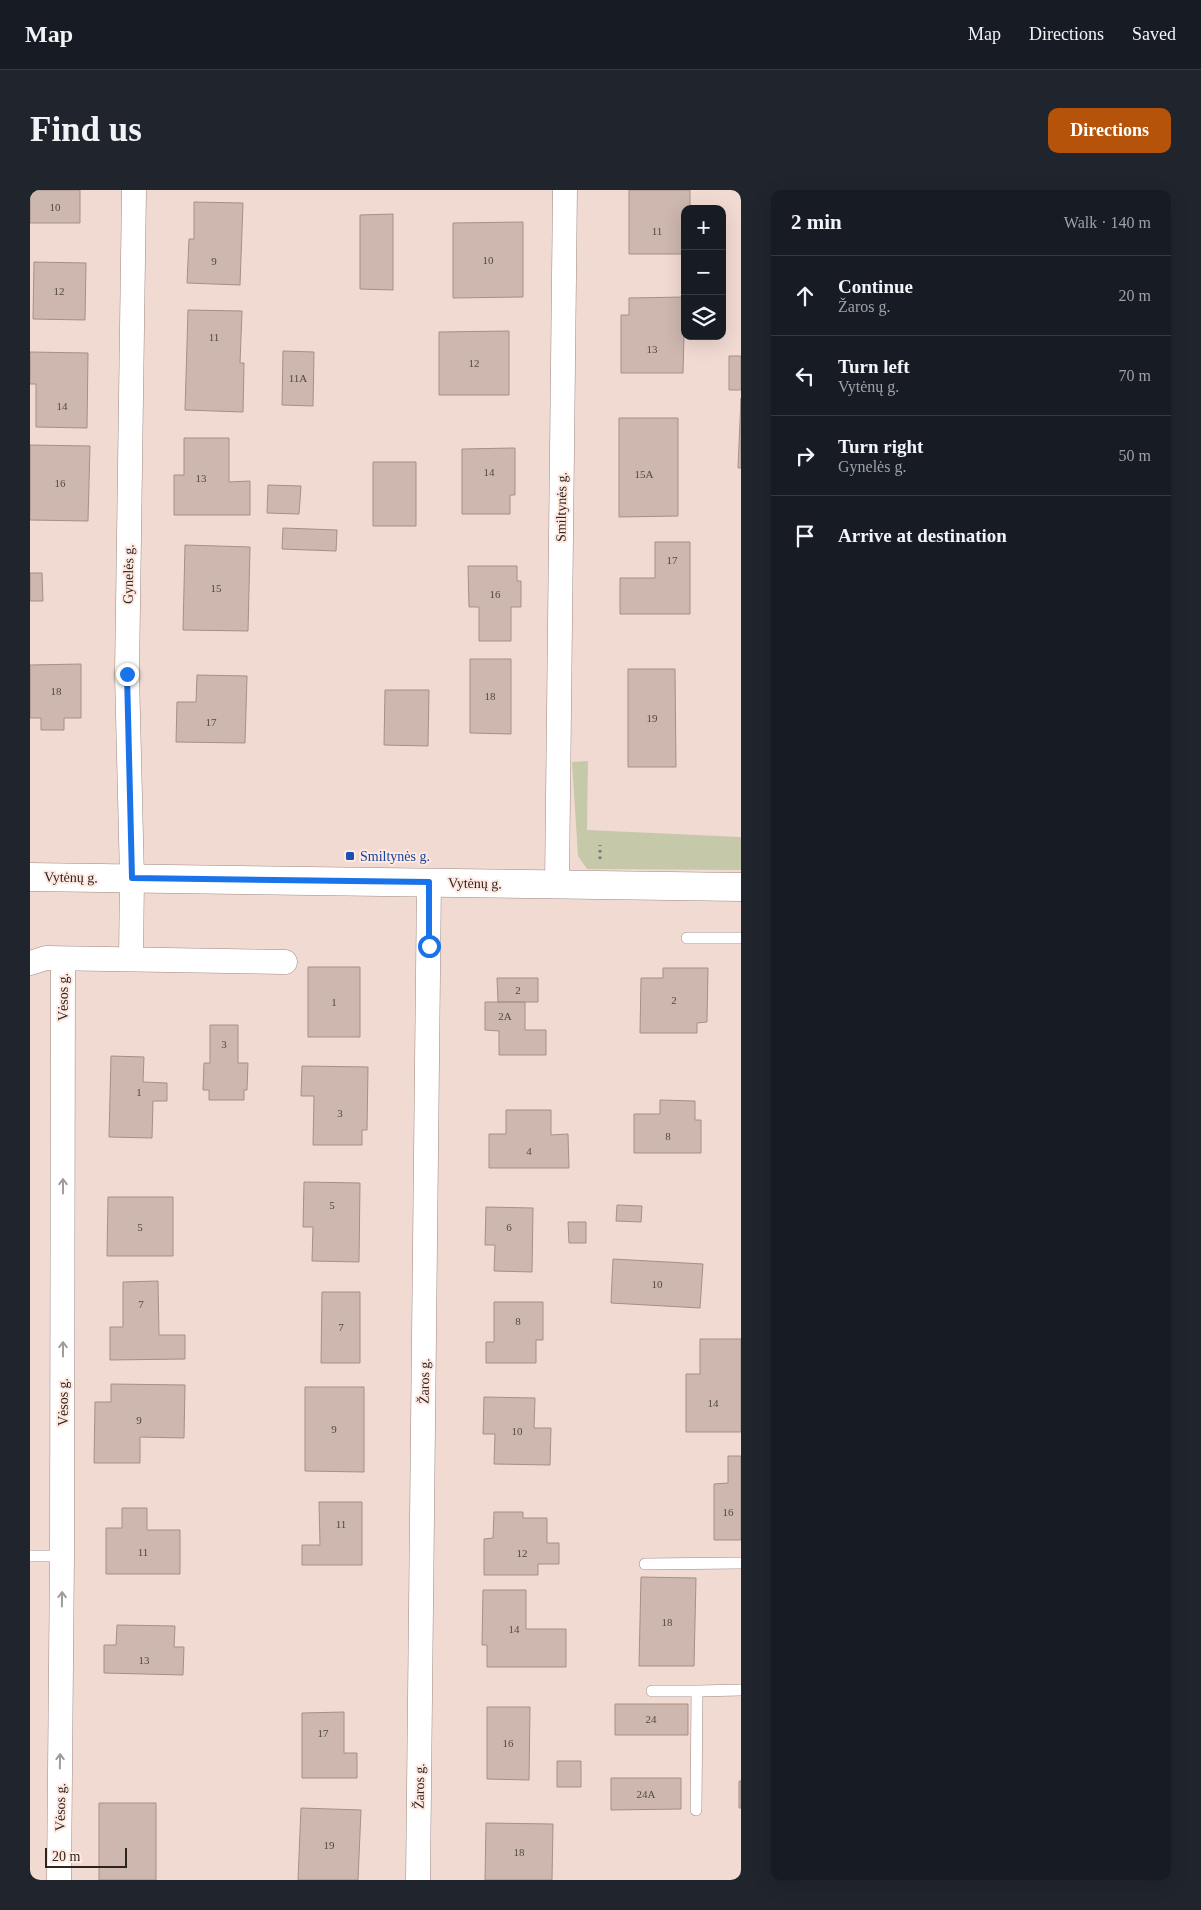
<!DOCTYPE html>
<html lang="en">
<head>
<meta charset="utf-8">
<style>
  :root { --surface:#171b24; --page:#20242c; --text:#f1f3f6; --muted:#9ea1a6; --line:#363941; --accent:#b45309 }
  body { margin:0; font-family:Georgia,serif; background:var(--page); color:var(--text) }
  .controls { position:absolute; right:15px; top:15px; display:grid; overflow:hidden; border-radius:10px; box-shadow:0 5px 20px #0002 }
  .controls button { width:45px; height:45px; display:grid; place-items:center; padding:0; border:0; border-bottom:1px solid var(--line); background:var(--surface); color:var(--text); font:25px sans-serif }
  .scale { position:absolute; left:15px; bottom:12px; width:82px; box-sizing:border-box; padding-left:5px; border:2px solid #2c2421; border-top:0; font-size:14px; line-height:18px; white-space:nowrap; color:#2c2421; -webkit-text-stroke:4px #ffe8e0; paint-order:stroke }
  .stop { position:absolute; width:15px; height:15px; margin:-11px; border:4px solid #1a73e8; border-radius:50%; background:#fff }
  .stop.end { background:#1a73e8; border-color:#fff; box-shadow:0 1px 5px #0008 }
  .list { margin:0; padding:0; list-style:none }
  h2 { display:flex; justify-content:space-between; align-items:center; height:65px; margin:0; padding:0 20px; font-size:21px }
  h2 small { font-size:16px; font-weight:400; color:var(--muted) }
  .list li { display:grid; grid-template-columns:32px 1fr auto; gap:15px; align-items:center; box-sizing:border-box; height:80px; padding:0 20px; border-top:1px solid var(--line) }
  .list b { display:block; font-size:19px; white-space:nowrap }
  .list p { margin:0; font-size:16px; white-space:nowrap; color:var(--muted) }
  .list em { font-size:16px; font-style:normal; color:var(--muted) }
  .icon { flex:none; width:28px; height:28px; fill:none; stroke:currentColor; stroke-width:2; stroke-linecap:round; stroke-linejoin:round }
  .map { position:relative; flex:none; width:711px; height:1690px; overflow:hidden; border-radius:10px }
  header { display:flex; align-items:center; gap:30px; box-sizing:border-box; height:70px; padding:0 25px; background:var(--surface); border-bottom:1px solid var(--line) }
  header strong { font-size:24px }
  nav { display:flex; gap:28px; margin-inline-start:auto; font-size:18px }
  .intro { display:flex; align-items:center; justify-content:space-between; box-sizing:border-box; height:120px; padding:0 30px }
  h1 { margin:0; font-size:35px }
  .button { padding:12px 22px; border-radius:10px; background:var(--accent); color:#fff; font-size:18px; font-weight:700 }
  main { display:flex; gap:30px; padding:0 30px }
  aside { flex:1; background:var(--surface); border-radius:10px; box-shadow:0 5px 20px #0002 }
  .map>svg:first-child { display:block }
</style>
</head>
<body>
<header>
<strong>Map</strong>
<nav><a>Map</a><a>Directions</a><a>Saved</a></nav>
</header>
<div class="intro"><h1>Find us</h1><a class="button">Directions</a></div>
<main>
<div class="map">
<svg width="711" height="1690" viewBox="0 0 711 1690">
  <rect width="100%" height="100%" fill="#f1dad2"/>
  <!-- green -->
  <path fill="#c5c9aa" d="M558,571l-1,69 154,7v33l-154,-1 -9,-13 -6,-94z"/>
  <!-- building -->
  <path fill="#cdb7af" stroke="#a59088" d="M0,0h50v33h-50z
    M599,0h61v19h-5v45h-56z
    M164,12l49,1 -3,82 -53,-2 2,-44h5z
    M363,24v76l-33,-1v-74z
    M493,32v75l-70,1v-75z
    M4,72l52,1 -1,57 -52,-1z
    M655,107l-2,76h-62v-58h8v-17z
    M158,120l54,1 -2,52h4l-1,49 -58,-2z
    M479,141v64h-70v-63z
    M253,161l31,1 -1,54 -31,-1z
    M0,162l58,1 -1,75 -51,-1v-43h-6z
    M699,166h12v34h-12z
    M711,208v70h-3z
    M589,228h59v98l-59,1z
    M154,248h45v44l21,-1v34h-76v-40h10z
    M0,255l60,1 -2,75 -58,-1z
    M485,258v47h-5v19h-48v-65z
    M343,272h43v64h-43z
    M238,295l33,1 -2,28 -32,-1z
    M253,338l54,2 -1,21 -54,-2z
    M625,352h35v72h-70v-36h35z
    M155,355l65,2 -2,84 -65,-1z
    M438,376h49v15h4v26h-10v34h-32v-34h-10z
    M0,383h12l1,28h-13z
    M440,469h41v75l-41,-1z
    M51,474v54h-17v12h-23v-12h-11v-53z
    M598,479h47l1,98h-48z
    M167,485l50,1 -2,67 -69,-1 1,-40h19z
    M355,500h44l-1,56 -44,-1z
    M278,777h52v70h-52z
    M633,778h45l-1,54 -10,1v10h-57l1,-55h22z
    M467,788h41v24h-40z
    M455,812h40v28h21v25h-47v-24l-14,-1z
    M180,835h28v38h10l-1,27h-3v10h-35v-10h-6l1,-27h6z
    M81,866l33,1 -1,25 24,1v18h-14l-1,37 -43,-1z
    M272,876l66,1 -1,63h-5v15h-49l1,-49h-13z
    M630,910l35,1v19h6v33h-67v-39h26z
    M476,920h45v25l17,-1 1,34h-80v-34h17z
    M274,992l56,1 -1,79 -47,-1 1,-34h-10z
    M78,1007h65v59h-66z
    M587,1015l25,1 -1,16 -25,-1z
    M456,1017l47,1 -1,64 -38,-1 1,-26h-10z
    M538,1032h18v21h-17z
    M583,1069l90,5 -3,44 -89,-5z
    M128,1091l1,54h26v24l-75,1v-33h13v-45z
    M292,1102h38v71h-39z
    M464,1112h49v38h-7v23h-50v-21h8z
    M670,1149h41v93h-55v-58h14z
    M81,1194l74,1 -1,53 -44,-1v26h-46l1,-61h16z
    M275,1197h59v85l-59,-1z
    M454,1207l51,1 -1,30h17l-1,37 -56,-1 1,-30h-12z
    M698,1266h13v84h-27v-56l14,-1z
    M289,1312h43v63h-60v-20h18z
    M92,1318h25v22h33v44h-74v-46h16z
    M464,1322h29v6h24v25h12v21h-21v11h-54v-36l9,-1z
    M611,1387l55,1 -2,88h-55z
    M453,1400h43v39h40v38h-79v-22h-5z
    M87,1435l58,1 -1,21h10l-1,28 -79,-2v-28h12z
    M585,1514h73v31h-73z
    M457,1517h43l-1,73 -42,-1z
    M314,1522v41h13v25h-55v-65z
    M527,1571h24v26h-24z
    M581,1588h70v31l-70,1z
    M709,1591h2v27h-2z
    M69,1613h57v77h-57z
    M271,1618l60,2 -3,70h-60z
    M456,1633l67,1 -1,56h-67z"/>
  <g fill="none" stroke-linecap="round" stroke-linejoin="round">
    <defs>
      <path id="service" d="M657,748h54
        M0,1366h32
        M615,1374l96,-1
        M622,1501h45
        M666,1620l1,-119 44,-1"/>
      <path id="minor" d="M527,694l8,-694
        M101,769l1,-81 -5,-204 7,-484
        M0,773l16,-5 239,4
        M29,1690l3,-324 1,-597
        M388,1690l11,-998"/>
      <path id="secondary" d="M0,687l711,10"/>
    </defs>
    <!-- service casing -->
    <use href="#service" stroke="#9e8982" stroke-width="12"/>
    <!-- minor casing -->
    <use href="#minor" stroke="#9e8982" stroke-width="25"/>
    <!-- secondary casing -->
    <use href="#secondary" stroke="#9e8982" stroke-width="29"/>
    <!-- path -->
    <path stroke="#857671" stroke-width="3" stroke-dasharray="2.5 4" stroke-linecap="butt" d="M570,669v-14"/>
    <!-- service -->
    <use href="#service" stroke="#fff" stroke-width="11"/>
    <!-- minor -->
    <use href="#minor" stroke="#fff" stroke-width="24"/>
    <!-- secondary -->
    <use href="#secondary" stroke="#fff" stroke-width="28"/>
  </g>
  <!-- one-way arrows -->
  <defs><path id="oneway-shaft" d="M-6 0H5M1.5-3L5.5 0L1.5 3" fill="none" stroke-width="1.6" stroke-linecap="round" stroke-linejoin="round" transform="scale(1.25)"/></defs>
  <g stroke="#a09c9b">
    <use href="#oneway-shaft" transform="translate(33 996) rotate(-90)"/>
    <use href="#oneway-shaft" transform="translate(33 1159) rotate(-90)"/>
    <use href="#oneway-shaft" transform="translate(32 1409) rotate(-89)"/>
    <use href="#oneway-shaft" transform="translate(30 1571) rotate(-89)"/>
  </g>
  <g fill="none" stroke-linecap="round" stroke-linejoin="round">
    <!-- route -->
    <path stroke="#1a73e8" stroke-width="6" d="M97,484l5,204 297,4v64"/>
  </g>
  <!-- markers -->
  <rect fill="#1a4fb4" stroke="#ffe8e0" stroke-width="2" x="315" y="661" width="10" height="10" rx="2.5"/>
  <g text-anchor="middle" stroke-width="4" stroke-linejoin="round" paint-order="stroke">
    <!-- number labels -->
    <g font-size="11" fill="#544944">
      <text x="25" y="21">10</text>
      <text x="627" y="45">11</text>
      <text x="458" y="74">10</text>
      <text x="184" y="75">9</text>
      <text x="29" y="105">12</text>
      <text x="184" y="151">11</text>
      <text x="622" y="163">13</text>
      <text x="444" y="177">12</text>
      <text x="268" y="192">11A</text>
      <text x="32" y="220">14</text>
      <text x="459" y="286">14</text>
      <text x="614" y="288">15A</text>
      <text x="171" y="292">13</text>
      <text x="30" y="297">16</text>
      <text x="642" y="374">17</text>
      <text x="186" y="402">15</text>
      <text x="465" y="408">16</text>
      <text x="26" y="505">18</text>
      <text x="460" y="510">18</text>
      <text x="622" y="532">19</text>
      <text x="181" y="536">17</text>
      <text x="488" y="804">2</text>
      <text x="644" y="814">2</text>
      <text x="304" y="816">1</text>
      <text x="475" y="830">2A</text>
      <text x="194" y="858">3</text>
      <text x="109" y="906">1</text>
      <text x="310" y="927">3</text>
      <text x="638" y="950">8</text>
      <text x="499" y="965">4</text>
      <text x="302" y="1019">5</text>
      <text x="110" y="1041">5</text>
      <text x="479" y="1041">6</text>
      <text x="627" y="1098">10</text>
      <text x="111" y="1118">7</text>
      <text x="488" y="1135">8</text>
      <text x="311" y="1141">7</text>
      <text x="683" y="1217">14</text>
      <text x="109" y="1234">9</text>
      <text x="304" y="1243">9</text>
      <text x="487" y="1245">10</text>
      <text x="698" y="1326">16</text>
      <text x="311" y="1338">11</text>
      <text x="113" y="1366">11</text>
      <text x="492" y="1367">12</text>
      <text x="637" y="1436">18</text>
      <text x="484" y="1443">14</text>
      <text x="114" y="1474">13</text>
      <text x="621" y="1533">24</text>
      <text x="293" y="1547">17</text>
      <text x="478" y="1557">16</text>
      <text x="616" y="1608">24A</text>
      <text x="299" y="1659">19</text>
      <text x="489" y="1666">18</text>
    </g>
    <!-- street labels -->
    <g font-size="14" fill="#2c2421" stroke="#ffe8e0">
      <text transform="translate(531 317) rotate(-89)" y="5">Smiltynės g.</text>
      <text transform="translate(98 384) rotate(-89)" y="5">Gynelės g.</text>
      <text transform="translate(41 687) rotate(1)" y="5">Vytėnų g.</text>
      <text transform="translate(445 693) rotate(1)" y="5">Vytėnų g.</text>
      <text transform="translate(33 807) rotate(-90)" y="5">Vėsos g.</text>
      <text transform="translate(394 1191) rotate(-89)" y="5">Žaros g.</text>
      <text transform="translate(33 1212) rotate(-90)" y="5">Vėsos g.</text>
      <text transform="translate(389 1596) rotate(-89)" y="5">Žaros g.</text>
      <text transform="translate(30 1617) rotate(-89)" y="5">Vėsos g.</text>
    </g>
    <!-- transit labels -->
    <g font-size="14" fill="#164399" stroke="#ffe8e0" text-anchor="start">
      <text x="330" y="671">Smiltynės g.</text>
    </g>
  </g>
</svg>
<div class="controls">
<button>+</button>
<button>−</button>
<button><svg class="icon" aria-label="layers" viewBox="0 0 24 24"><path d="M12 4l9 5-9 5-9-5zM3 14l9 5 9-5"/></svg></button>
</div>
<div class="scale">20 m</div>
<div class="stop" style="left:399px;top:756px"></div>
<div class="stop end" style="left:97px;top:484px"></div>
</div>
<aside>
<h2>2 min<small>Walk · 140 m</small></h2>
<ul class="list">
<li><svg class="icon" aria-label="ahead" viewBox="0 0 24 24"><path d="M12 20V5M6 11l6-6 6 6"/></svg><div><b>Continue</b><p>Žaros g.</p></div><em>20 m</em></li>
<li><svg class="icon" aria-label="left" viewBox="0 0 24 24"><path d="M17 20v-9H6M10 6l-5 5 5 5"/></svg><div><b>Turn left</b><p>Vytėnų g.</p></div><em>70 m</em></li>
<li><svg class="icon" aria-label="right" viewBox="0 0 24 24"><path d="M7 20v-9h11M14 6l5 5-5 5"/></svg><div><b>Turn right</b><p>Gynelės g.</p></div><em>50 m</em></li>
<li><svg class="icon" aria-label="arrive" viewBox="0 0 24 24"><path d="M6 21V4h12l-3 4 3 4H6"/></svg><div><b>Arrive at destination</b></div></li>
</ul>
</aside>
</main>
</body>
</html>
